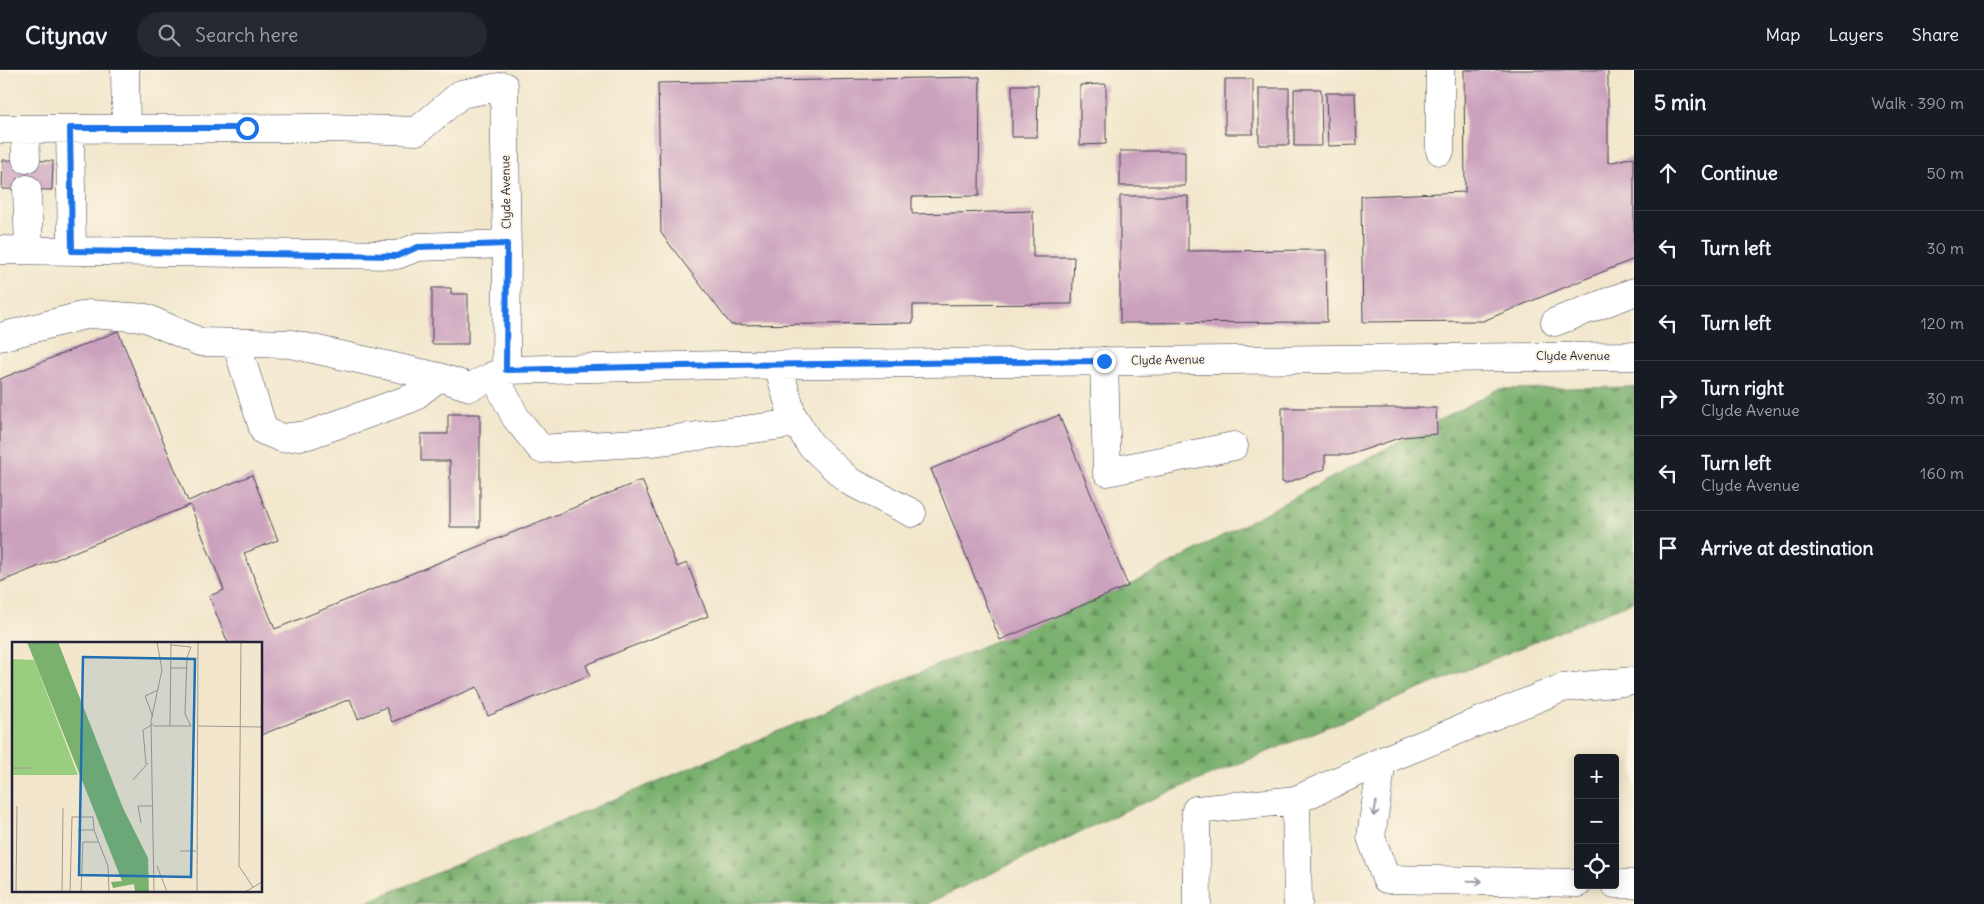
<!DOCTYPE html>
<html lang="en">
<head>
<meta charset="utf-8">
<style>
  :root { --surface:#171b24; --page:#242831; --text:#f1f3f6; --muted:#9ea1a6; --line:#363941 }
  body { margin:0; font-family:Delius,sans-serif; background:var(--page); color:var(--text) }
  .controls { position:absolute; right:15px; bottom:15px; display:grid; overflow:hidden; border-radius:5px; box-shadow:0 2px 12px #0003 }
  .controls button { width:45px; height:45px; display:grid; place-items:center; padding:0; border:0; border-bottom:1px solid var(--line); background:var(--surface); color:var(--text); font:25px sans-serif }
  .stop { position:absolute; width:15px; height:15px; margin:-11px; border:4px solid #1a73e8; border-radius:50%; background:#fff }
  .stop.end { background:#1a73e8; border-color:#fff; box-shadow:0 1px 5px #0008 }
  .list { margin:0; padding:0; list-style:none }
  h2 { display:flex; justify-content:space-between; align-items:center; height:65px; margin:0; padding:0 20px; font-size:21px }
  h2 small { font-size:16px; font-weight:400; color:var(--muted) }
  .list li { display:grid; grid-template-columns:32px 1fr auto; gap:15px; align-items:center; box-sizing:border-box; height:75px; padding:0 20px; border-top:1px solid var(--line) }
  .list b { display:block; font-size:19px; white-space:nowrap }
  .list p { margin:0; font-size:16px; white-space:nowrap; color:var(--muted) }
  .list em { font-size:16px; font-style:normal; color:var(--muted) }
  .icon { flex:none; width:28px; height:28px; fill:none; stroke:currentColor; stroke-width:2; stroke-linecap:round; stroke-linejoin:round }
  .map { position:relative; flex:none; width:1634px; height:834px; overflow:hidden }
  header { display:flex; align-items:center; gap:30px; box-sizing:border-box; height:70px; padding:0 25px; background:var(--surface); border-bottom:1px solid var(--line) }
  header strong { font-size:24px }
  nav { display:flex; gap:28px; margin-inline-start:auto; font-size:18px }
  .search { width:350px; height:45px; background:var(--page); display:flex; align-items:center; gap:12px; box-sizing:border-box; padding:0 18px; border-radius:28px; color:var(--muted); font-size:19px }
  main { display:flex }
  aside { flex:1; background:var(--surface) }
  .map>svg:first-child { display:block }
</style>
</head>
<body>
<header>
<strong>Citynav</strong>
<div class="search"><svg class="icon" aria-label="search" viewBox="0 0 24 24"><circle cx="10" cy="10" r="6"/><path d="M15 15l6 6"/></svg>Search here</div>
<nav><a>Map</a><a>Layers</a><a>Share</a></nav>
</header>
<main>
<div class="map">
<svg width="1634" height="834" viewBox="0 0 1634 834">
  <defs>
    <pattern id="forest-firs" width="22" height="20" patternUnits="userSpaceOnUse" patternTransform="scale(1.25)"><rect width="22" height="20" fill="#7ab16e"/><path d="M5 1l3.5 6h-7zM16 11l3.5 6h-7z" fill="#64905c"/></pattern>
  </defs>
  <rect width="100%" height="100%" fill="#fcf5e5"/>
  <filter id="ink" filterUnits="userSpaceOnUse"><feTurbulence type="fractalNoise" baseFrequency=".02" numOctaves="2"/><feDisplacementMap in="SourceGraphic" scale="10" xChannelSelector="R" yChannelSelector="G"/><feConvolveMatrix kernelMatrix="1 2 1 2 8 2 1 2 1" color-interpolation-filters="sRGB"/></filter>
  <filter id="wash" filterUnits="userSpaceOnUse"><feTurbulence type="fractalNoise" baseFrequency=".0096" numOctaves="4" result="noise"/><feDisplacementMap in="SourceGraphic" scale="20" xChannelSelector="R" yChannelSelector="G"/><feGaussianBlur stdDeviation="1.12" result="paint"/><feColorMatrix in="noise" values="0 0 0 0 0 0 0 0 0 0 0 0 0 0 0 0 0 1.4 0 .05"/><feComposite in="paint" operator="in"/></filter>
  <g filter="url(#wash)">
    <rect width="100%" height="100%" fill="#f2e7cc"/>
    <!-- forest -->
    <path fill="url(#forest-firs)" stroke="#4e6a54" d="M1634,317v214l-503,207 -205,96h-564l766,-318 370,-197z"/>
    <g id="blocks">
      <!-- building -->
      <path fill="#cba1bd" d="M1464,0h144v93l26,-6v102l-151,62 -120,1 -2,-126 104,-4z
        M980,7l-1,119 -67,1v17l121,-3v46h41l-2,47 -159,1v18l-182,2 -70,-92 -3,-150z
        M1225,9h28v55h-28z
        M1106,14v60l-26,1v-60z
        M1012,15h26l-1,52h-25z
        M1259,18h30v57h-30z
        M1294,19h27l1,57h-28z
        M1326,23h29l2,52 -29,1z
        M1120,81h65v35h-65z
        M3,90l50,1 -1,29 -50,-1z
        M1120,126h68v55l138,-1 1,72 -207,1z
        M432,218h19v6h17v50h-36z
        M118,261l70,170 64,-26 26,65 -34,13 31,76 367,-149 35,87 10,-4 21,53 -122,49 4,10 -102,41 -11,-29 -85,35 -6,-15 -28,12 -8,-20 -89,36v-92h-33l-19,-47 15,-6 -34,-85 -190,77v-203z
        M1282,338h154l1,26 -35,3 -53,18h-24v14l-39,14 -4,-1z
        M448,344h32v113h-30v-66h-29v-27h27z
        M1059,345l69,171 -128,54 -69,-171z"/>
    </g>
  </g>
  <g filter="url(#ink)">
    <use href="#blocks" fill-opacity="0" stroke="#414051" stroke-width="1"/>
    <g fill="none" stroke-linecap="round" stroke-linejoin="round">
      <defs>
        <path id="minor" d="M125,0l1,58
          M1440,0v81
          M0,59l331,-1 86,3 44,-37 43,-8 3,169 -1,115
          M25,59l1,30
          M70,59l2,122
          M27,119l2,61
          M0,180l397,5 21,-8 89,-3
          M1555,252l79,-30
          M0,267l89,-23 57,4 54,24 91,2 148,33 31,10 36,-17 218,-5 910,-9
          M236,273l28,88 18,7 26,-3 104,-37 27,-21
          M1104,291l3,111 127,-26
          M778,295l14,50 18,29 39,37 63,32
          M494,305l22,43 25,31 111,-7 145,-19
          M1382,691l-11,76 15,42 192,4
          M1296,730l2,104
          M1615,814h19
          M1197,834l-1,-94 100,-10 86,-39 180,-73 72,-7"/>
      </defs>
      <!-- minor casing -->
      <use href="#minor" stroke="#414051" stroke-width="29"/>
      <!-- minor -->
      <use href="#minor" stroke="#fff" stroke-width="28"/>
    </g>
    <!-- one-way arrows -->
    <defs><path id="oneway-shaft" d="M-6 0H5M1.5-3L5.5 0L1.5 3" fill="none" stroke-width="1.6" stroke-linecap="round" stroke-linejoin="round" transform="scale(1.25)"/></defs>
    <g stroke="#9c9ca7">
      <use href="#oneway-shaft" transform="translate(1375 739) rotate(99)"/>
      <use href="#oneway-shaft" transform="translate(1475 811) rotate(1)"/>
    </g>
  </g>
  <g fill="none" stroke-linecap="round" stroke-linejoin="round" filter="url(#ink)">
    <!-- route -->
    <path stroke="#1a73e8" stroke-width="6" d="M247,58h-177l2,123 325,5 21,-9 89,-3 -1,126 218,-5 380,-4"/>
  </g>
  <g text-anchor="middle" stroke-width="4" stroke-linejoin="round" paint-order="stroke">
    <!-- street labels -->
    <g font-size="12" fill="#22223b" stroke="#fcf5e5">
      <text transform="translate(506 122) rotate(-91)" y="4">Clyde Avenue</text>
      <text x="1573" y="290">Clyde Avenue</text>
      <text transform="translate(1168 290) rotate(-1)" y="4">Clyde Avenue</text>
    </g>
  </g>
  <!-- overview -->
  <g transform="translate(12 572)">
    <rect width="250" height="250" fill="#f2e7cc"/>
    <path d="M15,0h31l65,166 25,50 1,34h-14l-1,-8 -21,4 -2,-6 11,-1z" fill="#7ab16e"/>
    <path d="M0,17l22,1 44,115h-66z" fill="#99ce7f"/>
    <path d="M4,58h31l-1,57h-31z" fill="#99ce7f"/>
    <path fill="none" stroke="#9f9892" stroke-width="1" d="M229,0l-2,224 14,21M159,16h16M158,26h17M141,75l-8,-21 13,-6M141,84h38l-6,-12 2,-56 4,-11 -20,-2M158,84l1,-83M185,84l65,1M134,122l-3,-34 10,-6M0,126h18M121,138l15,-17M129,181l-3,-17h15M66,188h16M168,209h16M145,224l10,26M4,250l1,-86M50,250l1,-84M58,250l2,-75h21l1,13 14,36 1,26M69,250l2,-50h16M142,250l-3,-171 11,-51 -5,-28M185,250l1,-250M233,250l17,-10"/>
    <path fill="#1f6fb2" fill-opacity="0.15" stroke="#1f6fb2" stroke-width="2.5" d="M71,15l112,2 -4,218 -112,-2z"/>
    <rect width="250" height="250" fill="none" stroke="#22223b" stroke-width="2.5"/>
  </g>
</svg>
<div class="controls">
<button>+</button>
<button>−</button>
<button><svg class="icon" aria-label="locate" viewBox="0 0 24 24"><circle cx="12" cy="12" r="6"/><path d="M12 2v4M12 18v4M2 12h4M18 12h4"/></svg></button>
</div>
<div class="stop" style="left:247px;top:58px"></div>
<div class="stop end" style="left:1104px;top:291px"></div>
</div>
<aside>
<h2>5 min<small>Walk · 390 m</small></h2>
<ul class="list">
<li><svg class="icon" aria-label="ahead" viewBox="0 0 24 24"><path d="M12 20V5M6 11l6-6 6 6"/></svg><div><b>Continue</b></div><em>50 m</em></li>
<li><svg class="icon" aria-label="left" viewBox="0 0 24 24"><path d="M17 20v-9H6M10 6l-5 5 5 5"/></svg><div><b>Turn left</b></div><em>30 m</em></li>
<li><svg class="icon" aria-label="left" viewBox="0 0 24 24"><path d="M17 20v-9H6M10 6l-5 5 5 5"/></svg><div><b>Turn left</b></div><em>120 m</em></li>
<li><svg class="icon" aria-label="right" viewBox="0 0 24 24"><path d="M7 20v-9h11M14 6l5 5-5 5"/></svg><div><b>Turn right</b><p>Clyde Avenue</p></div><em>30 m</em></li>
<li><svg class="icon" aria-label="left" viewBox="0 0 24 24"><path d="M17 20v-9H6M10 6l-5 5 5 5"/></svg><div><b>Turn left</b><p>Clyde Avenue</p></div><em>160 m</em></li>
<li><svg class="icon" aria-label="arrive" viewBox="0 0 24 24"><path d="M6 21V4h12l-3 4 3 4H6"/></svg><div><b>Arrive at destination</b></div></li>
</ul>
</aside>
</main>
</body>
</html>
